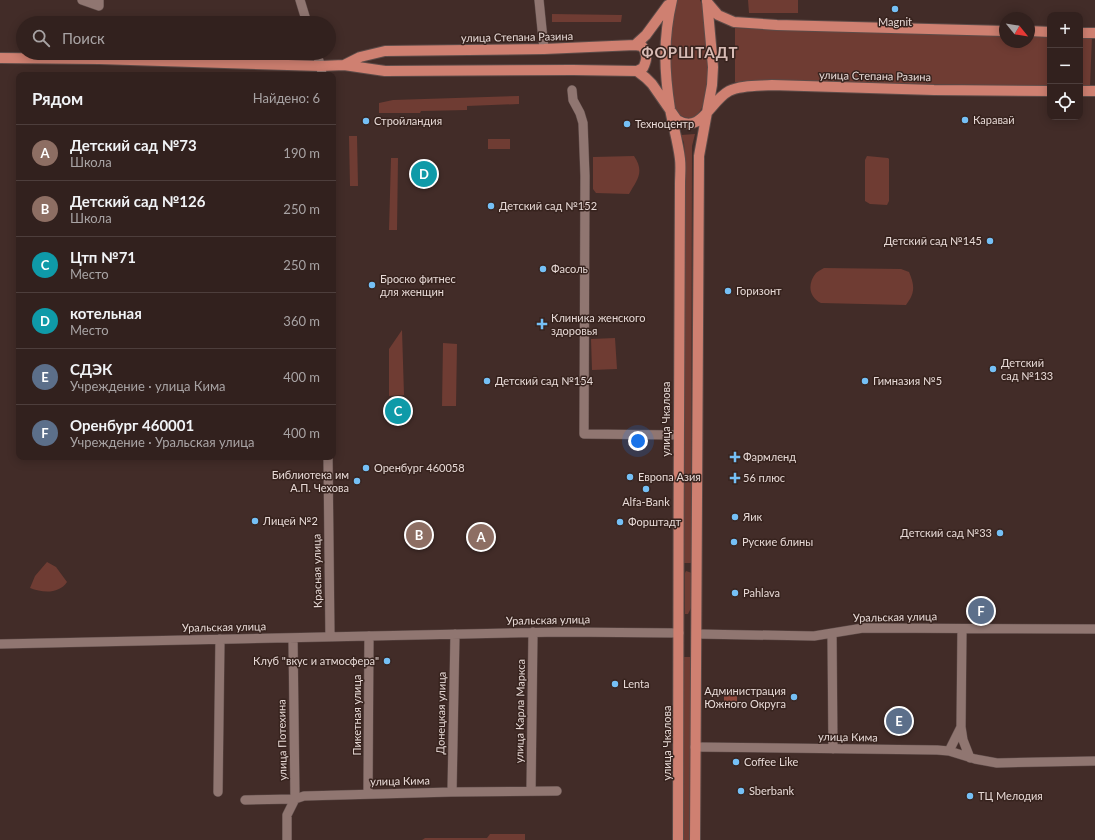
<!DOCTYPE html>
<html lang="ru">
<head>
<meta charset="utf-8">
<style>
  :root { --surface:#32211e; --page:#3a2927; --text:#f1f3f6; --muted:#a8a3a4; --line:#4d3e3c; --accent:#75c0f6 }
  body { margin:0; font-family:Lato,sans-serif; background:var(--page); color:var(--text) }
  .controls { position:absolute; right:12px; top:12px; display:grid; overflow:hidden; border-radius:8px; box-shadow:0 2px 10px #0003 }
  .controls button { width:36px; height:36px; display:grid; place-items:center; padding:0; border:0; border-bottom:1px solid var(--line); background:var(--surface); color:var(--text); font:20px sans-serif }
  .compass { position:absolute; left:999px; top:12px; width:36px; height:36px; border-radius:50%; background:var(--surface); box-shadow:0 2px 10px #0003; rotate:120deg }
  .you { position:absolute; left:638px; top:441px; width:14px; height:14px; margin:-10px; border:3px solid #fff; border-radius:50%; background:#1a73e8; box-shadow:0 0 0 6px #1a73e833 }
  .badge { display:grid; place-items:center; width:26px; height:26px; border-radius:50%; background:var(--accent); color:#fff; font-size:13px; font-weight:700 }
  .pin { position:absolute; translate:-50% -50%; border:2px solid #fff; box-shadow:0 1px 4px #0006 }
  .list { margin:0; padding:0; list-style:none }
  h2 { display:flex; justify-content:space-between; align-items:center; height:52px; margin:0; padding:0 16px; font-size:17px }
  h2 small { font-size:13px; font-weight:400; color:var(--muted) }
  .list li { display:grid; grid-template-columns:26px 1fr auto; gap:12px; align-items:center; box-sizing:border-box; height:56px; padding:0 16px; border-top:1px solid var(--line) }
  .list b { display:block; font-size:15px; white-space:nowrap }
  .list p { margin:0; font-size:13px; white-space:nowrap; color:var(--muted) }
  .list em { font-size:13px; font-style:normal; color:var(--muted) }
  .icon { flex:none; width:22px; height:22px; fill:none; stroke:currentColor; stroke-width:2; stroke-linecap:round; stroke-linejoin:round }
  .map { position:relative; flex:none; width:1095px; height:840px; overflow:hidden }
  .search { position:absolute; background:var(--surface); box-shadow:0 2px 10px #0003; left:16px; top:16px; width:320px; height:44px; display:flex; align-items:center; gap:10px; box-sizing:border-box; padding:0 14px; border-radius:22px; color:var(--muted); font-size:15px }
  .panel { position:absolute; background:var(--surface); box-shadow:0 2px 10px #0003; left:16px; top:72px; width:320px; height:388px; border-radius:8px }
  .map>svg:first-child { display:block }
</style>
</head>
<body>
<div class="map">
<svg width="1095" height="840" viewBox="0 0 1095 840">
  <rect width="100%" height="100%" fill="#422c28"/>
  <!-- green -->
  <path fill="#6f3c33" d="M677,0h23c9,16 18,118 -11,118 -5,0 -12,-4 -14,-9 -7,-19 -7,-92 2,-109z
    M748,0h50v13h-49z
    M552,14l70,1 -1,7h-69z
    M735,28l270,6v8h24v-7h21v51l-315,-4z
    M1080,36h12l-2,51h-10z
    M519,96v8l-52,2v4l-46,1 -1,2h-41v-10l14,-3z
    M695,134l-3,12 -1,417h-7l1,-401 -1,-19 -3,-8z
    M349,136h8l1,50h-8z
    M488,139h22v10h-22z
    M634,156c11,16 3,24 -5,38l-33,-1 -3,-4v-32z
    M867,156l21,2 1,1v42l-2,4 -17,-1 -5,-3v-41z
    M391,158h7l-1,72h-8z
    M824,268l77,1 8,3c6,14 6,21 -3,33l-85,-2c-12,-6 -14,-19 -5,-30 2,-2 5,-3 8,-5z
    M402,330l2,65 -15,1v-47z
    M615,338l2,31 -25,1 -1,-31z
    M443,343l14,1 -1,62h-14z
    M47,562l9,5 11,15c-8,12 -24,11 -37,6l5,-12z
    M686,571l6,2v33l-4,8h-3v-41z
    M684,657h7l-2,183h-6z
    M490,834h35v6h-103l3,-2h62z"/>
  <!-- water -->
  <path fill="#90483c" d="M724,691h13v12h-13z"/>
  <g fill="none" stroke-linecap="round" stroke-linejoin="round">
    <defs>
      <path id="minor" d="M82,0l17,6v-6
        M300,0l7,23
        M539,0l5,49
        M316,53l5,13 1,9
        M572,90l1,10 7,13 3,10 2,53 -1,258 94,1
        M328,457l2,180
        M962,629l-1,98 2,13 7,18
        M697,634l117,2 49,-8 232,1
        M832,634l1,115
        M0,644l560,-12 119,1
        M695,747l242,3 12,1 26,8 22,4 98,-2
        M949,751l12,-24
        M531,791l2,-159
        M218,792l2,-153
        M452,792l3,-158
        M368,794l1,-158
        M245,800l50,-1 9,-3 148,-4 105,-1
        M287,840v-25l8,-16 -2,-161"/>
      <path id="major" d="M672,0c-9,39 -8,69 -2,109 3,17 8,33 10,50 1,8 0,17 0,25 -2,219 -1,437 -2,656
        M707,2l11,13 16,7 43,3 228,6
        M1029,31l21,1
        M1080,33h15
        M635,45l7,1c6,8 5,14 1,22l-6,3
        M0,58l99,1 222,7 23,-1 41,6 188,-1 64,1 9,7 6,6 25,36c24,15 33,-19 52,-29 12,-6 29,-5 43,-6l162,5 116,1
        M344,65l16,-8 25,-6 159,-2 91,-4 11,-10 22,-30
        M1080,91h15
        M695,840l4,-684 13,-71 1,-18 -6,-67"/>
    </defs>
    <!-- minor casing -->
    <use href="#minor" stroke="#5d4b48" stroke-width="10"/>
    <!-- major casing -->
    <use href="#major" stroke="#5d4b48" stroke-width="12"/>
    <!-- minor -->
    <use href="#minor" stroke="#907671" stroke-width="9"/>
    <!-- major -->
    <use href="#major" stroke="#cf8071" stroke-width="10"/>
  </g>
  <!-- markers -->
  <g fill="#75c0f6" stroke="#37231e" stroke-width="1.5">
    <circle cx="895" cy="9" r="4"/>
    <circle cx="965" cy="120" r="4"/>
    <circle cx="366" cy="121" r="4"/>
    <circle cx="627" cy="124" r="4"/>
    <circle cx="491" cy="206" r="4"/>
    <circle cx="990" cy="241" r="4"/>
    <circle cx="543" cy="269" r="4"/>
    <circle cx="372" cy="285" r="4"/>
    <circle cx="728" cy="291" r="4"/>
    <path d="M540 318h4v4h4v4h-4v4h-4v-4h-4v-4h4z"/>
    <circle cx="993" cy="369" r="4"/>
    <circle cx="487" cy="381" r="4"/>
    <circle cx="865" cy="381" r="4"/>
    <path d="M733 451h4v4h4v4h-4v4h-4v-4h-4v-4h4z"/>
    <circle cx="366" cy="468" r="4"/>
    <circle cx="630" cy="477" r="4"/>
    <path d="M733 472h4v4h4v4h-4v4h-4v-4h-4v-4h4z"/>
    <circle cx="357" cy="481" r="4"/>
    <circle cx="646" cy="489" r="4"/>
    <circle cx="735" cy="517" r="4"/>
    <circle cx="255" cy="521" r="4"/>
    <circle cx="620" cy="522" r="4"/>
    <circle cx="1000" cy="533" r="4"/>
    <circle cx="734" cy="542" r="4"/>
    <circle cx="735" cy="593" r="4"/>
    <circle cx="387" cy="661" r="4"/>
    <circle cx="615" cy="684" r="4"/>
    <circle cx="794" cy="697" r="4"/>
    <circle cx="736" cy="762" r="4"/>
    <circle cx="741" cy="791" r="4"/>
    <circle cx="970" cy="796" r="4"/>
  </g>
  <g text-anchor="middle" stroke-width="3" stroke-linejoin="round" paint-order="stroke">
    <!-- poi labels -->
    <g font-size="11" fill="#e7d9d6" stroke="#37231e" text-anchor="start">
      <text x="895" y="26" text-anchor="middle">Magnit</text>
      <text x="973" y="124">Каравай</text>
      <text x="374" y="125">Стройландия</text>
      <text x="635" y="128">Техноцентр</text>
      <text x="499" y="210">Детский сад №152</text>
      <text x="982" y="245" text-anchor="end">Детский сад №145</text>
      <text x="551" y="273">Фасоль</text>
      <text x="380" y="283">Броско фитнес<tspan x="380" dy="13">для женщин</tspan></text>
      <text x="736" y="295">Горизонт</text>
      <text x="551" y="322">Клиника женского<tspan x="551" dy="13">здоровья</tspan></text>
      <text x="1001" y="367">Детский<tspan x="1001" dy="13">сад №133</tspan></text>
      <text x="495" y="385">Детский сад №154</text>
      <text x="873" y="385">Гимназия №5</text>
      <text x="743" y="461">Фармленд</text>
      <text x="374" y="472">Оренбург 460058</text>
      <text x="349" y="479" text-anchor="end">Библиотека им<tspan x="349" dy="13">А.П. Чехова</tspan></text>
      <text x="638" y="481">Европа Азия</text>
      <text x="743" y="482">56 плюс</text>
      <text x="646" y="506" text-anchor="middle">Alfa-Bank</text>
      <text x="743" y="521">Яик</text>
      <text x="263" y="525">Лицей №2</text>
      <text x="628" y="526">Форштадт</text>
      <text x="992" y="537" text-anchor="end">Детский сад №33</text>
      <text x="742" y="546">Руские блины</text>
      <text x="743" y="597">Pahlava</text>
      <text x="379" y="665" text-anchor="end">Клуб "вкус и атмосфера"</text>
      <text x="623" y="688">Lenta</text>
      <text x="786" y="695" text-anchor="end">Администрация<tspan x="786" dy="13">Южного Округа</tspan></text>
      <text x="744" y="766">Coffee Like</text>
      <text x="749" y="795">Sberbank</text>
      <text x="978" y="800">ТЦ Мелодия</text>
    </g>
    <!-- street labels -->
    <g font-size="11" fill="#e7d9d6" stroke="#37231e">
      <text transform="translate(517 37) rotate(-1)" y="4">улица Степана Разина</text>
      <text transform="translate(875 76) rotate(1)" y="4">улица Степана Разина</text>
      <text transform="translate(666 419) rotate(-90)" y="4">улица Чкалова</text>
      <text transform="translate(317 571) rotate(-91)" y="4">Красная улица</text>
      <text transform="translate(895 617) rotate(-1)" y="4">Уральская улица</text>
      <text transform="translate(548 620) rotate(-1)" y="4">Уральская улица</text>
      <text transform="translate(224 627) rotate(-1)" y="4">Уральская улица</text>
      <text transform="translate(520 711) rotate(-89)" y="4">улица Карла Маркса</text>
      <text transform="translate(441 713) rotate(-89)" y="4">Донецкая улица</text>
      <text transform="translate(357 715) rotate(-90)" y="4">Пикетная улица</text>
      <text transform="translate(848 737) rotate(1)" y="4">улица Кима</text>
      <text transform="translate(282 740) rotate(-91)" y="4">улица Потехина</text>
      <text transform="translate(667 743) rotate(-90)" y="4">улица Чкалова</text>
      <text transform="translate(400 781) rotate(-1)" y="4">улица Кима</text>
    </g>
    <!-- district labels -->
    <g font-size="15" font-weight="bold" letter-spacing="1" fill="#d7bbb5" stroke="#37231e">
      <text x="690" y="58">ФОРШТАДТ</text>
    </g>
  </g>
</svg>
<div class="controls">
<button>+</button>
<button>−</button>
<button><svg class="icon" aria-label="locate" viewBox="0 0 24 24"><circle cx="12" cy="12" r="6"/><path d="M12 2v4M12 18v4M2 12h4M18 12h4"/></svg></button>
</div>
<svg class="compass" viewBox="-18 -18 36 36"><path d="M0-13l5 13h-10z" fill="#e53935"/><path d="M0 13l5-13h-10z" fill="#a8a3a4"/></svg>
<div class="you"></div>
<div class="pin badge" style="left:481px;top:537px;background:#8d6e63">A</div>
<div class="pin badge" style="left:419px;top:535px;background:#8d6e63">B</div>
<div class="pin badge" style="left:398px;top:411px;background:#0f9aa8">C</div>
<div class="pin badge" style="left:424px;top:174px;background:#0f9aa8">D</div>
<div class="pin badge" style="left:899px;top:721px;background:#5c6f8a">E</div>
<div class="pin badge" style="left:981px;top:611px;background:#5c6f8a">F</div>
<div class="search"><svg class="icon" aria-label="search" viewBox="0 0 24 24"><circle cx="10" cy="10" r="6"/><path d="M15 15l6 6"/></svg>Поиск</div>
<section class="panel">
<h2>Рядом<small>Найдено: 6</small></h2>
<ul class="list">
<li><span class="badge" style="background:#8d6e63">A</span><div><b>Детский сад №73</b><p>Школа</p></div><em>190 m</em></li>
<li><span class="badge" style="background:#8d6e63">B</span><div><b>Детский сад №126</b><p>Школа</p></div><em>250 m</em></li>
<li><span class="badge" style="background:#0f9aa8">C</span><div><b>Цтп №71</b><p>Место</p></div><em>250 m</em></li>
<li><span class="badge" style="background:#0f9aa8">D</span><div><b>котельная</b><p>Место</p></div><em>360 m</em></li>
<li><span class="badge" style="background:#5c6f8a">E</span><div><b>СДЭК</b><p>Учреждение · улица Кима</p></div><em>400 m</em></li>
<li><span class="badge" style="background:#5c6f8a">F</span><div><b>Оренбург 460001</b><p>Учреждение · Уральская улица</p></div><em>400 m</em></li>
</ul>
</section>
</div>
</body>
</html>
